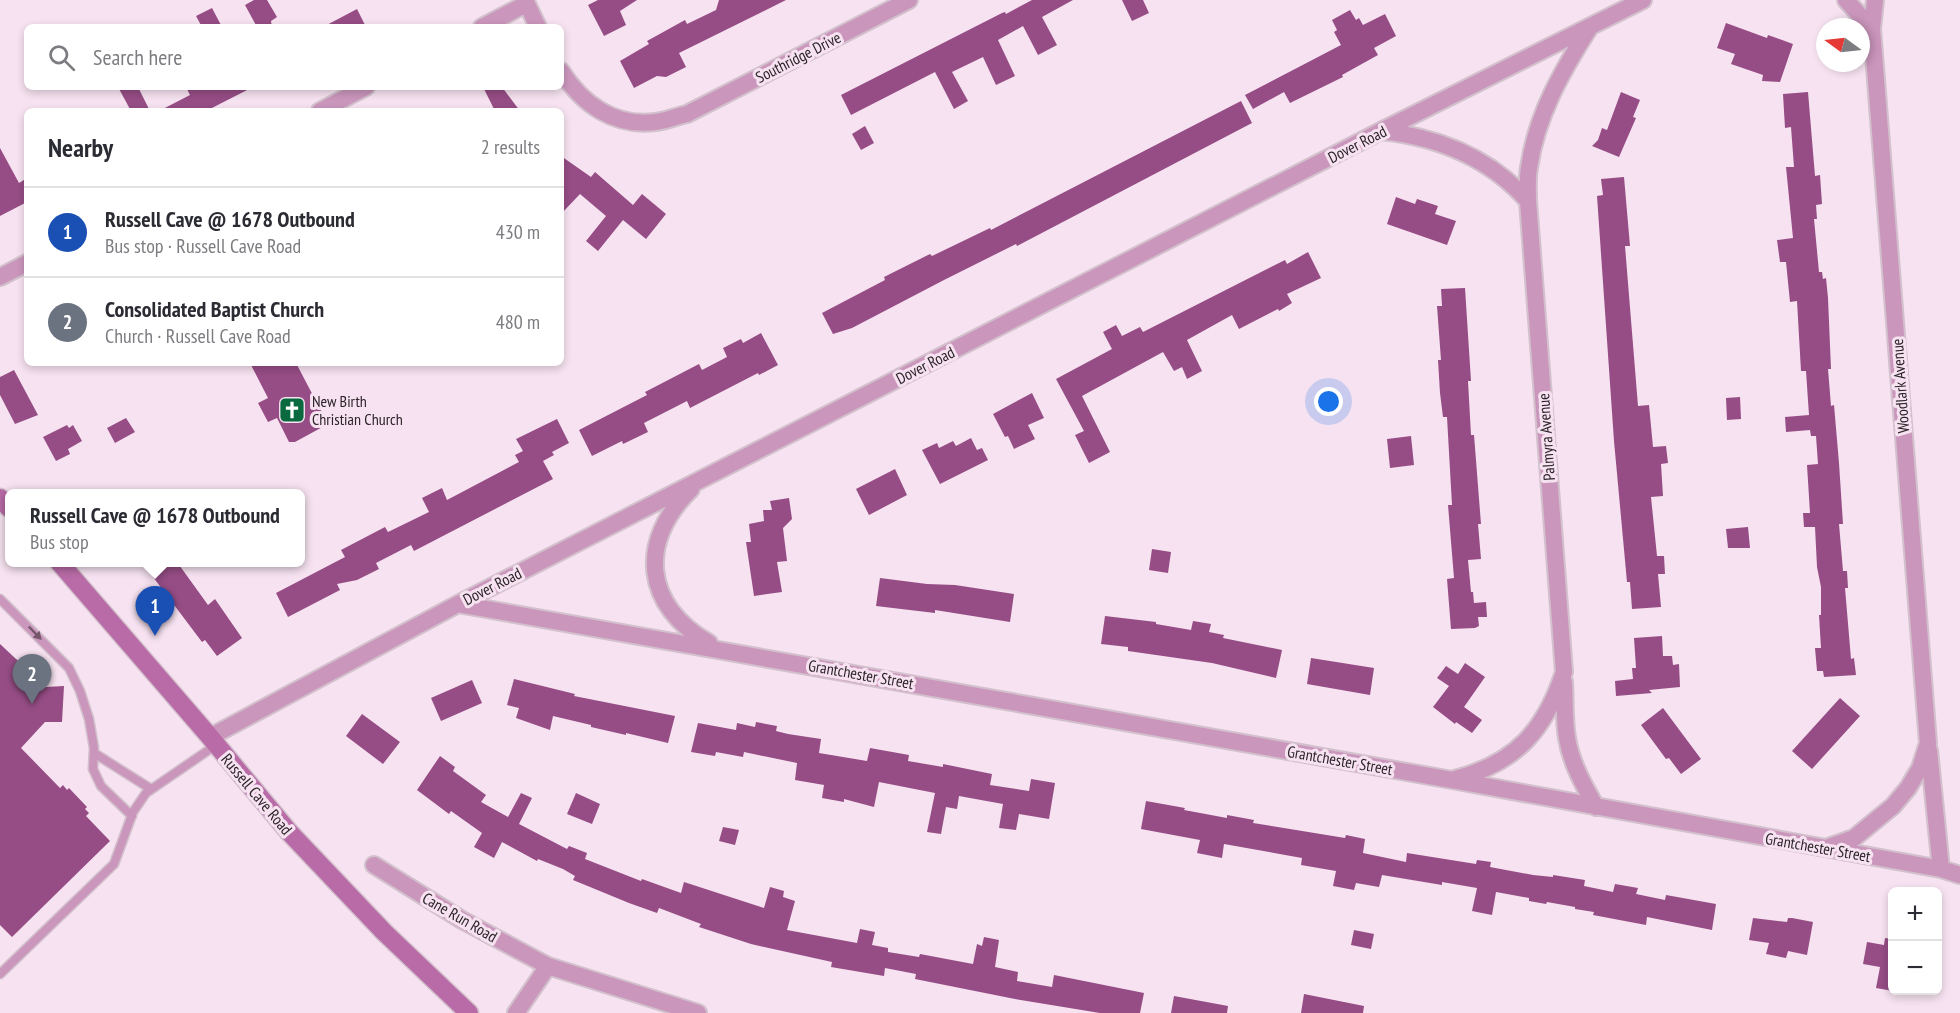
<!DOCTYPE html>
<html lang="en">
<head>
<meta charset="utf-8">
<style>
  :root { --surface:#fff; --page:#f2f2f3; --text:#2b2b33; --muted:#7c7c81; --line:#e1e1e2; --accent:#096a3f }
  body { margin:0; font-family:"PT Sans Narrow",sans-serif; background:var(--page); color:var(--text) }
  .controls { position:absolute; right:18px; bottom:18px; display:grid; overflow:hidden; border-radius:9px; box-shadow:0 3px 9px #0003 }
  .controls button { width:54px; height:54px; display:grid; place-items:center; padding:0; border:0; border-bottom:2px solid var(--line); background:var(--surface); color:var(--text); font:30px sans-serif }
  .compass { position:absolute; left:1816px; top:18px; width:54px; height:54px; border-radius:50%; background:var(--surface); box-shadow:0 3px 9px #0003; rotate:285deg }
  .you { position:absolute; left:1329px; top:402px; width:21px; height:21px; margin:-15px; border:4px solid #fff; border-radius:50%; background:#1a73e8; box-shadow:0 0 0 9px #1a73e833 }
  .badge { display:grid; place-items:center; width:39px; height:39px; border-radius:50%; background:var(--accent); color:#fff; font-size:20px; font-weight:700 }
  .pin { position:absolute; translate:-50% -50px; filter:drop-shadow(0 2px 3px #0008) }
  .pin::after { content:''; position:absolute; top:32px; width:21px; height:18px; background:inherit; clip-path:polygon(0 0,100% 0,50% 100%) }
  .popup { position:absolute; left:5px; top:489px; width:300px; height:78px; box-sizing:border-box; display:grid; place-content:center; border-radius:9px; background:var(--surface); filter:drop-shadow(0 2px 4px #0005); font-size:20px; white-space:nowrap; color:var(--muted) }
  .popup b { font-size:22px; color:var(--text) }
  .popup::after { content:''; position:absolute; left:50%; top:100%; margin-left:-12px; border:12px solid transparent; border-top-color:var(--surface) }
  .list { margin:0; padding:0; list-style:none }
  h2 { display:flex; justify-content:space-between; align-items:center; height:78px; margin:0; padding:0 24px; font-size:26px }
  h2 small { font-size:20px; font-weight:400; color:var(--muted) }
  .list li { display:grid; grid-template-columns:39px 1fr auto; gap:18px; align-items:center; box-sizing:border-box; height:90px; padding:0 24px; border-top:2px solid var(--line) }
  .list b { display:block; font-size:22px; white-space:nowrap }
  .list p { margin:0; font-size:20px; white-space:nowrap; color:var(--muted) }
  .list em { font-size:20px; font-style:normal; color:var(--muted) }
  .icon { flex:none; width:33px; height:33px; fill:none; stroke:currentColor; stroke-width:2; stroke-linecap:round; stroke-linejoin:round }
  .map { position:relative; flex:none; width:1960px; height:1013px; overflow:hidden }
  .search { position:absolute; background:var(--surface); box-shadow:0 3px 9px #0003; left:24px; top:24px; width:540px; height:66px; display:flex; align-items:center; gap:15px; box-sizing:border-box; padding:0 21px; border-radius:9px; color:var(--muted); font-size:22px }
  .panel { position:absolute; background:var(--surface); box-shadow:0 3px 9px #0003; left:24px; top:108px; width:540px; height:258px; border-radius:9px }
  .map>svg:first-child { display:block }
</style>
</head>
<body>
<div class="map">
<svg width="1960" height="1013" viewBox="0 0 1960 1013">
  <rect width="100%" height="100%" fill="#f6e2f0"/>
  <!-- building -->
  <path fill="#964d85" d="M254,0h13l10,17 -6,4 1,6h-15l-12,-22z
    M598,0h39l-17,11 6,14 -22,11 -16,-31z
    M719,0h67l-107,53 7,14 -20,10 -9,-1 -23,12 -14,-27 29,-17 -2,-3 38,-21 2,4 29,-14z
    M1032,0h41l-31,17 15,28 -19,10 -15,-29 -25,14 17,36 -19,9 -13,-28 -31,15 16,29 -14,8 -19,-37 -84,43 -10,-20 161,-82 3,-1 1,2z
    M1122,0h21l6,13 -17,8z
    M212,8l10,19h-20l-6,-11z
    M357,9l9,18h-43z
    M1350,10l6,10 3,-2 4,7 22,-11 11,22 -22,12 4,7 -36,20 1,2 -53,26 -6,-11 -31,17 -8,-14 96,-50 -7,-13 3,-2 -5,-10z
    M1726,23l41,15 1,-3 25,9 -13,38 -18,-1 1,-6 -32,-11 4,-10 -18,-6z
    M118,87h20l12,24h-19z
    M186,87h67l-47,24h-47l31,-16z
    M483,87h19l18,24h-25z
    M1621,92l19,8 -7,17 3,1 -17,39 -27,-11 6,-6 4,-12 5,2z
    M1808,92l7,84 5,-1 2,29 -6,1 1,14h-3l5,53h3l1,7 3,-1 2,20 3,71h-3l3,37 3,-1 5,58 4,61h-4l4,47h4l1,17h-3l6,71 3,-1 2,17 -32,2 -1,-6h-6l-2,-23h6l-2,-33h2v-28l-4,-20 -2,-40h-11l-1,-14h7l-3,-48 11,-1 -2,-28h-5l-1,-6 -24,2 -1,-15 24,-2 -3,-44h-5l-4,-70 -7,1 -4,-40h-6l-3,-22 16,-2 -7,-71h8l-3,-40 -6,1 -2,-34z
    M1241,101l11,22 -235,123 -1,-2 -72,36 -92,48 -19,6 -11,-21 63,-33 -1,-3 46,-23 2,2 58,-28 1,2z
    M865,126l9,17 -13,7 -9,-16z
    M0,148l19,35 8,-5v24l-27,14z
    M561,156l30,21 4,-5 38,33 9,-11 24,20 -20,25 -23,-19 -25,31 -12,-10 20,-25 -26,-22 -19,20z
    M1624,177l6,69h-5l13,160 11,-1 4,42 13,-1 2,17 -7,1 2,32 -12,1 6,59h7l1,18h-7l3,33 -29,2 -2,-27h-3l-13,-141 -17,-245 6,-1 -2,-16z
    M1396,197l19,7 2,-5 21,7 -3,8 21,7 -9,24 -60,-21z
    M1308,252l13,26 -34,16 5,9 -13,8 -1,-2 -39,20 -7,-14 -45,25 15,31 -15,8 -5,-12 -8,4 -11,-19 -81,44 28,56 -21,11 -14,-28 9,-4 -28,-52 56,-30 -9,-17 13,-7 6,11 18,-9 3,5 142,-72 2,4z
    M1465,288l6,93h-3l3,54h3l7,89h-3l3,35 -13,1 3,32h2l1,11 12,-1 1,15h-9l1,9 -4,2 -24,1 -4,-50 7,-1 -6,-73h4l-5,-88h-4l-3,-24 -2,-33h3l-4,-54h5l-1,-17z
    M761,333l17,32 -19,10 -1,-2 -68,35 -3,-7 -43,22 4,9 -25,12 -1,-3 -30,15 -13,-26 68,-35 -2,-3 54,-28 3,6 25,-13 -4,-9 18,-9 2,4z
    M250,363h46l32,61 -33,18h-6l-12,-24 -9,4 -10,-19 10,-5z
    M14,370l24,45 -23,9 -15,-29v-18z
    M1032,393l12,25 -16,7 7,14 -21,10 -6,-13 -3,1 -12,-23z
    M1740,397l1,22 -14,1 -1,-22z
    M126,418l9,14 -20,11 -8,-15z
    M557,419l12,24 -17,9 2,3 -11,6 10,18 -139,72 -3,-6 -35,18 3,6 -22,11 -20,4 3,6 -52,27 -12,-24 69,-36 -4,-7 44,-23 3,5 41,-20 -7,-14 20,-10 5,12 72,-38 -4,-7 8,-4 -7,-12z
    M67,425l2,3 4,-3 9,16 -14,8 2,5 -14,7 -13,-24z
    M1411,436l3,29 -24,3 -3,-29z
    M971,438l6,12 5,-2 6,12 -48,24 -18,-34 15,-7 2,5 14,-7 3,5z
    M895,469l12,26 -38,20 -13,-26z
    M789,498l3,21 -9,9 4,33 -10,1 5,30 -28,4 -8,-54h5l-2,-18 15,-3 -1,-11h9l-2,-9z
    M1748,527l2,21h-22l-2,-19z
    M1152,549l19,3 -3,21 -19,-3z
    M165,562h12l31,43 7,-6 27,39 -25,18 -12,-16 -3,2 -52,-69z
    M880,578l47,6 28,1 59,9 -4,28 -75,-12v3l-59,-7z
    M1105,616l51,6v2l35,6 2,-9 18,3 -2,8 15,3 -1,3 59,12 -6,28 -64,-15 -84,-12v-4l-27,-3z
    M1662,636l1,20h9l1,9 6,-1 1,23 -31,3 3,3 -36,3 -1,-15 18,-2 -1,-11h4l-2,-30z
    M0,644l46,43 18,-1 -2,36h-17l-24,26 39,40 3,-3 4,5 2,-2 18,19 -2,2 4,4 -3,3 24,25 -98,96 -12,-12z
    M1311,658l63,10 -4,27 -63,-11z
    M1465,663l20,14 -21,30 18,13 -10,13 -16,-11 -1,2 -22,-17 16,-21 -12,-8 9,-12 12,8z
    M514,679l61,15 -1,2 101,20 -7,27 -42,-10v2l-35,-8v-2l-38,-9 -3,14 -34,-12 3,-10 -12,-3z
    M472,680l10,23 -41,18 -10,-23z
    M1840,698l20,18 -48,53 -20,-18z
    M1663,708l38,51 -20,15 -12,-16 -3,1 -25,-34z
    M362,714l38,28 -17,22 -37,-28z
    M756,722l21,4 -1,5 12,3 33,5 -2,14 48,8 3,-13 39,7 -1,6 35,6v-3l49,10 -2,11 39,6 2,-12 24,4 -6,36 -30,-5 -3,16 -17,-2 4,-24 -44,-8 -2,13 -11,-2 -5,27 -14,-2 8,-39 -56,-11 -5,25 -30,-8v3l-22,-4 2,-13 -29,-5 2,-17 -53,-11 -1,5 -27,-5 -1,4 -24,-4 7,-29 38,7 1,-7 18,4z
    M440,756l15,11 -2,4 33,24 -5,7 27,15 13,-24 11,5 -13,26 48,25 2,-3 18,7 -2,6 56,22 1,-2 39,14 3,-11 80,26 6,-21 14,4 -1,6 12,4 -8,29 70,13 3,-14 15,3 -3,13 16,3v4l31,5 1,-3 53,10 4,-20 5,2 2,-9 15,3 -4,27 23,5 -1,9 35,6 2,-12 90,18 -4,20h-40l-85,-14 -100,-20 1,-5 -31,-6 -1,8 -53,-9 1,-5 -81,-18 -52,-17 2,-3 -42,-16 -2,5 -28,-10 -56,-23 2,-4 -12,-7 -25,-10 -1,2 -35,-19 -8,16 -20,-11 8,-14 -31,-22 -2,3 -32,-24z
    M576,793l24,11 -8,20 -25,-10z
    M1146,801l39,7 -1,2 43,8v-3l27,5 -1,3 92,15 1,-3 19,4 -2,14 43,9 1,-9 69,11 1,-4 14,2 -1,5 43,8 20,2v-2l32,5 -1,6 29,6 2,-8 23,4 -2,6 29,6 1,-5 50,9 -4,26 -65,-13 -1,8 -53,-10 1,-3 -19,-3v-2l-28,-5 -1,2 -17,-3v-3l-33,-6 -4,23 -20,-4 5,-23 -35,-6v3l-60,-10 -3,12 -23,-4 -2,7 -21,-4 3,-15 -35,-6 1,-7 -78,-14 -2,14 -25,-5 3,-13 -59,-11z
    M723,827l16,3 -4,15 -16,-4z
    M1753,918l34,4 1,-4h4l21,4 -6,33 -19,-4 -2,7 -20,-4 3,-11 -20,-3z
    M1354,930l20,4 -3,15 -20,-4z
    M1885,938l8,1v52l-17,-3 4,-21 -17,-3 4,-22 17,3z
    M1304,994l60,12 -1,7h-62z
    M1174,996l54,10 -1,7h-56z"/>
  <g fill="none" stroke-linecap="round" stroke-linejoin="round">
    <defs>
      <path id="lane" d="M0,599l69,69 11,23 9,28 5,29 -1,21 8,17 31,30
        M94,753l57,36
        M0,974l114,-110 19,-52 13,-19 70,-48"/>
      <path id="street" d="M525,0l13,27
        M482,27l44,-23
        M1872,29l3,-29
        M561,71c21,33 53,56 94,51 11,-1 22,-6 32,-8l222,-114
        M320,111l46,-24
        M1381,131c58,6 108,26 147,70l36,471c-19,58 -48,91 -109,107
        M1528,201c0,-10 -1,-22 1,-33 7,-52 33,-97 61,-141
        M0,277l27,-14
        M691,489c-54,53 -47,117 18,154
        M458,604l994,176 489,89 19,6
        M1564,682c1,18 0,38 3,56 4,25 17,48 29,69
        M210,737l248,-133 923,-473 262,-131
        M1929,750l12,119
        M1826,848l28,-10 39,-32 15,-18 12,-20 8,-25 -56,-714 -26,-29
        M374,865l88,55 86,46 150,47
        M516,1013l32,-47"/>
      <path id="secondary" d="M0,498l9,10
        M59,562l151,175 79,95 95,100 85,81"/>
    </defs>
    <!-- lane casing -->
    <use href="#lane" stroke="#d2c0cc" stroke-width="11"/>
    <!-- street casing -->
    <use href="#street" stroke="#d2c0cc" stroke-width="20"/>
    <!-- secondary casing -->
    <use href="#secondary" stroke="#d2c0cc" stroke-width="21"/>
    <!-- lane -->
    <use href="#lane" stroke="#cb96bc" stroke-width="8"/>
    <!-- street -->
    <use href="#street" stroke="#cb96bc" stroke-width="16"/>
    <!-- secondary -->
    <use href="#secondary" stroke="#b86ba6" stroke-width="18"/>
  </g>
  <!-- one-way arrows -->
  <defs><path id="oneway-solid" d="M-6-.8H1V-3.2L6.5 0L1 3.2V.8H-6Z" transform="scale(1.5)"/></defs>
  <use fill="#74576b" href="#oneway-solid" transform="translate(35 633) rotate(46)"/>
  <!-- icons -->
  <defs>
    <symbol id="church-square" viewBox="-11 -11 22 22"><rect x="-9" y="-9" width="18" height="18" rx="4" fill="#096a3f" stroke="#f6e2f0"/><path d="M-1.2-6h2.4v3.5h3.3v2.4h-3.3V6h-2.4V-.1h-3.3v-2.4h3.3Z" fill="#fff"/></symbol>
  </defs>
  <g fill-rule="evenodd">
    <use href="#church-square" x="277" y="395" width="30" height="30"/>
  </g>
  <g text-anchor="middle" stroke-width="6" stroke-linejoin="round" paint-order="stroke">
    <!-- street labels -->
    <g font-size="16" fill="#2c2429" stroke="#f6e2f0">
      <text transform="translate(798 57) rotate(-27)" y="6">Southridge Drive</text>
      <text transform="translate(1357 144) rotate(-27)" y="6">Dover Road</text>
      <text transform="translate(925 365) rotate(-27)" y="6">Dover Road</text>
      <text transform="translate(1900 386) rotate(-94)" y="6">Woodlark Avenue</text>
      <text transform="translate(1546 437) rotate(-94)" y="6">Palmyra Avenue</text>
      <text transform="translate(492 586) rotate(-27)" y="6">Dover Road</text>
      <text transform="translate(861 674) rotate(10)" y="6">Grantchester Street</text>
      <text transform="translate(1340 760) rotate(10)" y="6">Grantchester Street</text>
      <text transform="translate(257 794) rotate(50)" y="6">Russell Cave Road</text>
      <text transform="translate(1818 847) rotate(10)" y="6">Grantchester Street</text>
      <text transform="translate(460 917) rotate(30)" y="6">Cane Run Road</text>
    </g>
    <!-- poi labels -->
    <g font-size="16" fill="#2c2429" stroke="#f6e2f0" text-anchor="start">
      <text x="312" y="407">New Birth<tspan x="312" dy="18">Christian Church</tspan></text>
    </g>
  </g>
</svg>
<div class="controls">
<button>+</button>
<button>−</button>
</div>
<svg class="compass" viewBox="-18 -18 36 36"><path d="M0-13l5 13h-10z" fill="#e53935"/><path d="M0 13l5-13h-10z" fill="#7c7c81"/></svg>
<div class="you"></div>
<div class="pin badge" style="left:155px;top:636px;background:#1a4fb4">1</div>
<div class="popup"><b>Russell Cave @ 1678 Outbound</b>Bus stop</div>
<div class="pin badge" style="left:32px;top:704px;background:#6b7280">2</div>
<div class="search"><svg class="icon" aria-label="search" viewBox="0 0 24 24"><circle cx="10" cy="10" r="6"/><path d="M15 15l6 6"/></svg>Search here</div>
<section class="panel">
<h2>Nearby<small>2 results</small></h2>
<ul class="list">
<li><span class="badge" style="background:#1a4fb4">1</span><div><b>Russell Cave @ 1678 Outbound</b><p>Bus stop · Russell Cave Road</p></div><em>430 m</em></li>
<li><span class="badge" style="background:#6b7280">2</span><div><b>Consolidated Baptist Church</b><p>Church · Russell Cave Road</p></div><em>480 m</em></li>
</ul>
</section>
</div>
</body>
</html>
